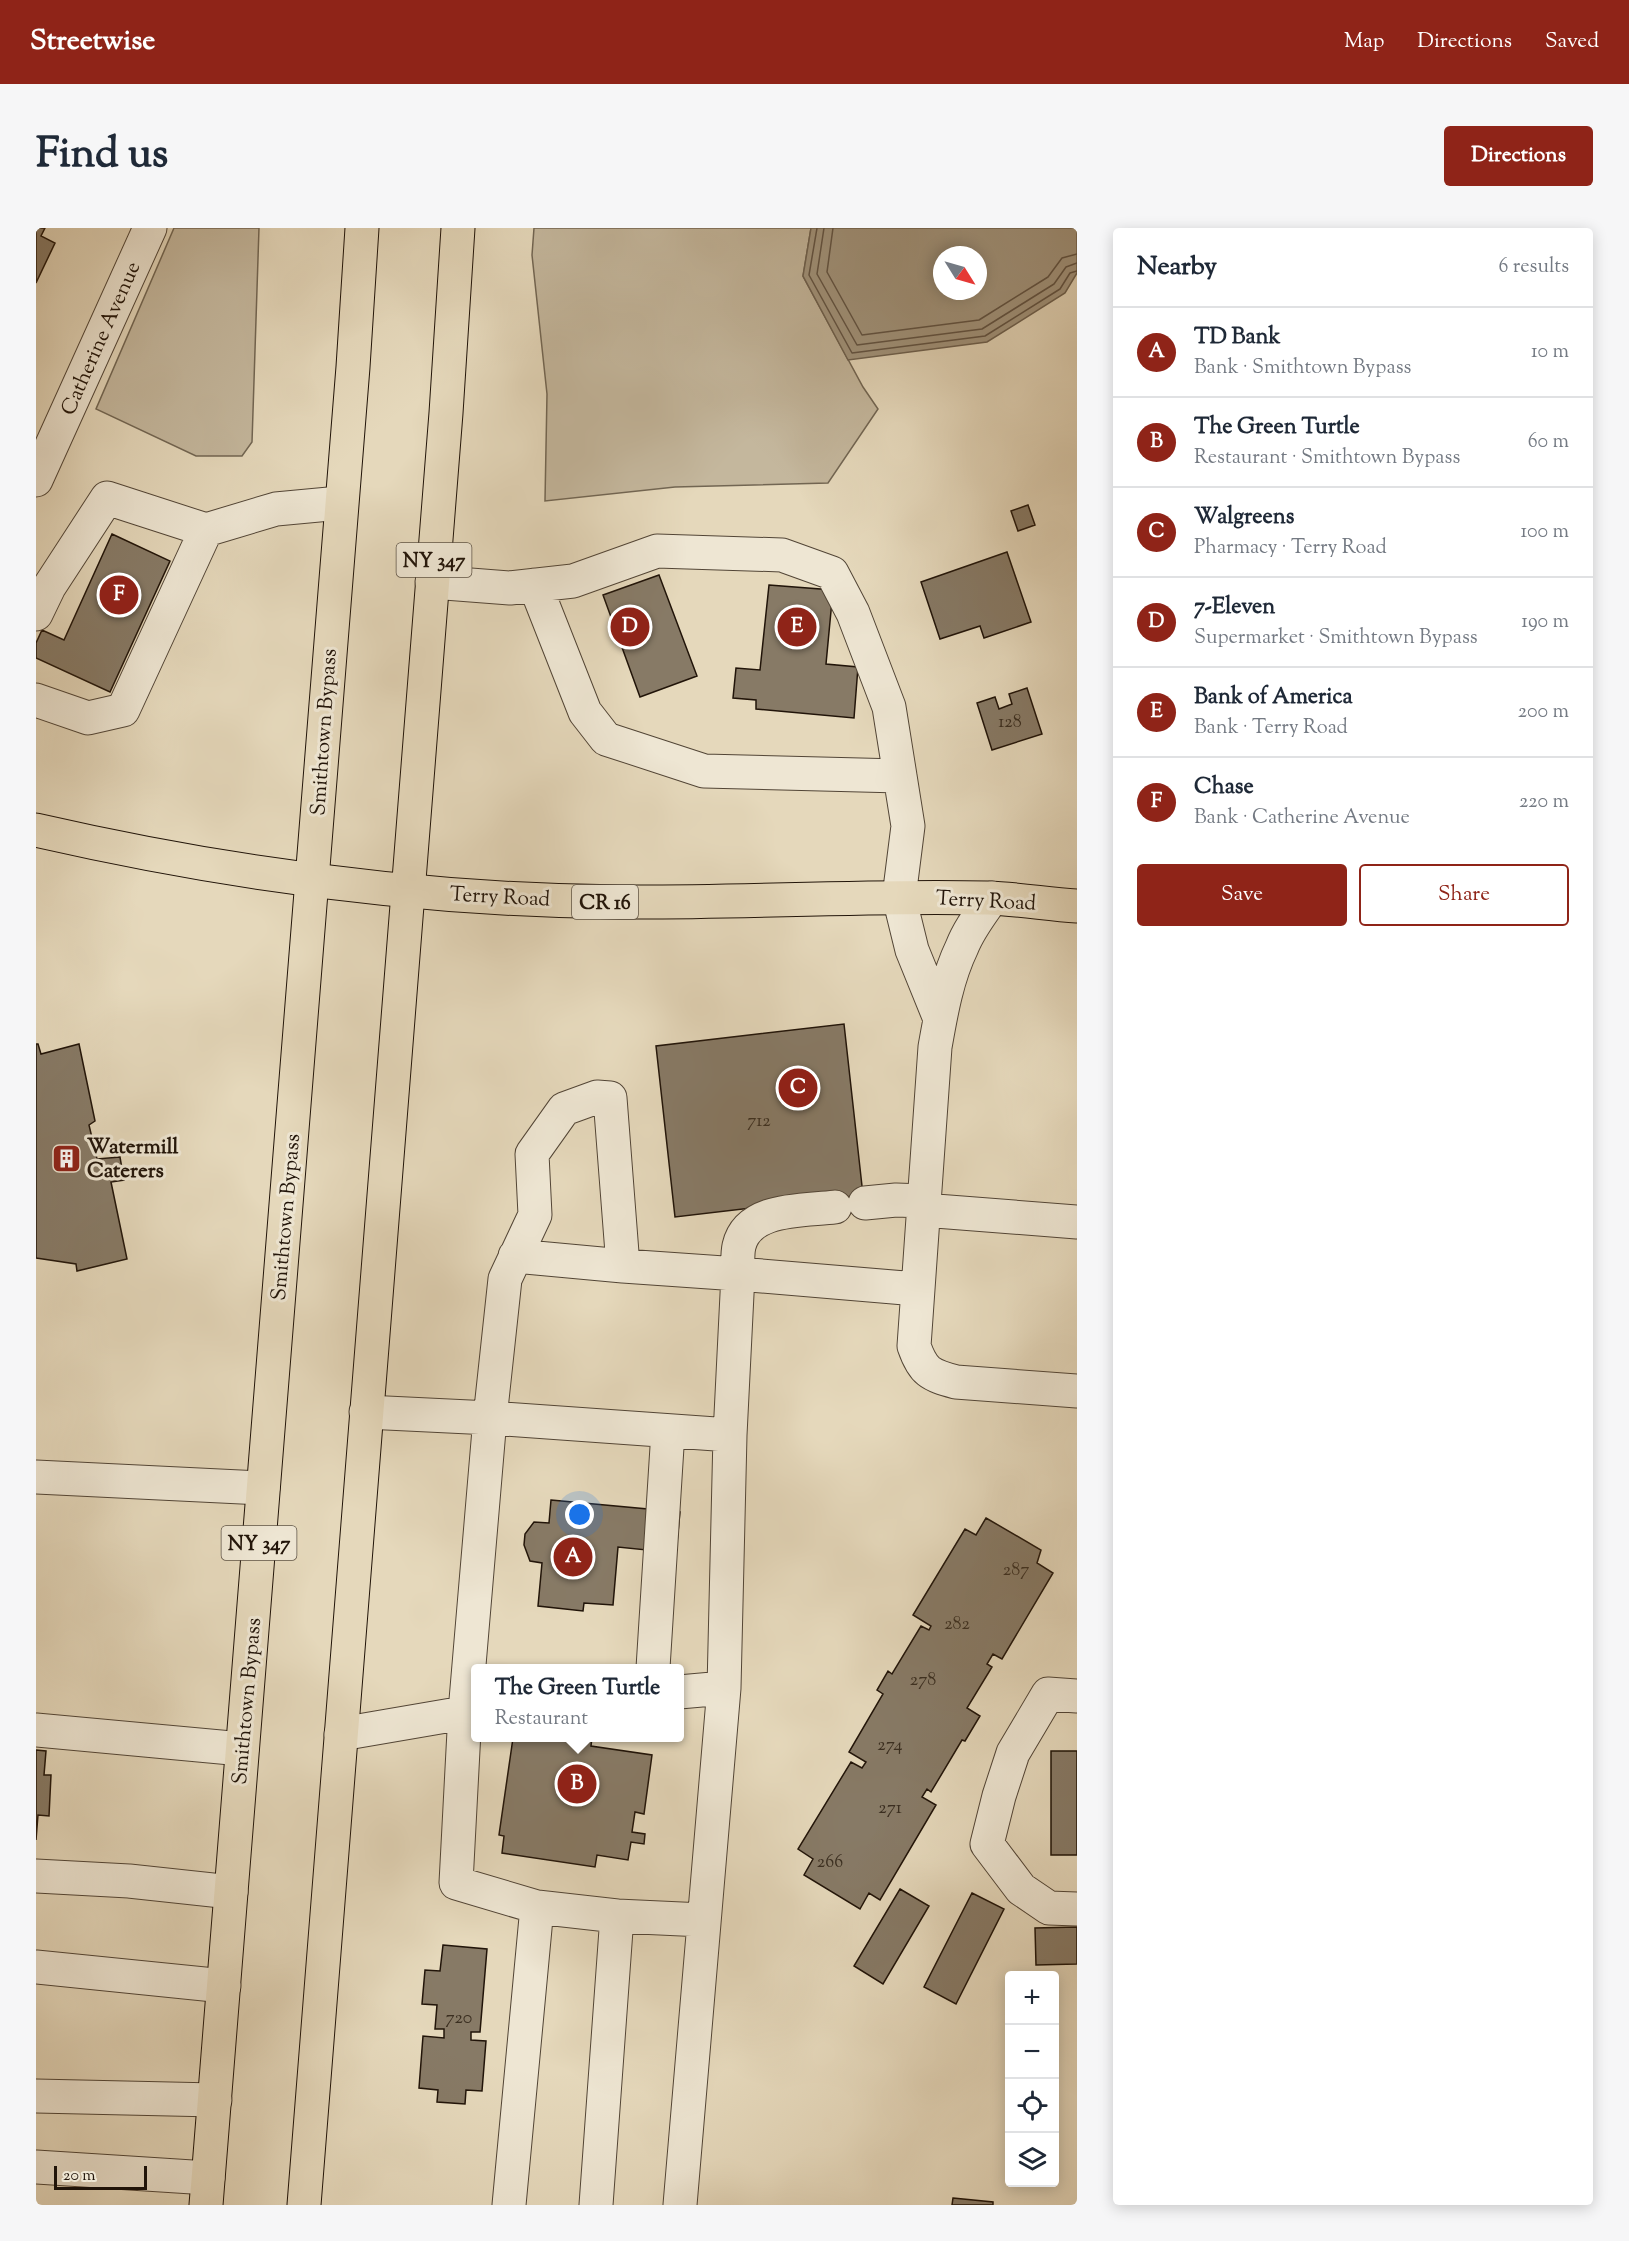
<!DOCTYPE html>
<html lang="en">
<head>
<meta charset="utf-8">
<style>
  :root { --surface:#fff; --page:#f6f6f7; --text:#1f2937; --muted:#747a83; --line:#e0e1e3; --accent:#8f2418 }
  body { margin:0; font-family:"Sorts Mill Goudy",serif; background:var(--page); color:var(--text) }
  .controls { position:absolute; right:18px; bottom:18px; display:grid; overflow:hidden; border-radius:6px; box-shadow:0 3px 15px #0003 }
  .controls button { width:54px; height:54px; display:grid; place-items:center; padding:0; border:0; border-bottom:2px solid var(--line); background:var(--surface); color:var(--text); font:30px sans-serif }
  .compass { position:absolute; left:897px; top:18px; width:54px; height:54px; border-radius:50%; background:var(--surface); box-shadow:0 3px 15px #0003; rotate:127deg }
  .scale { position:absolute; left:18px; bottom:15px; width:93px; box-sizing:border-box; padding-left:6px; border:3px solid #211409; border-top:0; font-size:16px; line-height:21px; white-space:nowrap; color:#211409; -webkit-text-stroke:4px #eee6d3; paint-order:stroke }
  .you { position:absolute; left:544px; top:1287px; width:21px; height:21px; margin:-15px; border:4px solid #fff; border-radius:50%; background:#1a73e8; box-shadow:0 0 0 9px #1a73e833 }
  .badge { display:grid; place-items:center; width:39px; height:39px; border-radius:50%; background:var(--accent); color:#fff; font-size:20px; font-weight:700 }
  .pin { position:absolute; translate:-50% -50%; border:3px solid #fff; box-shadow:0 2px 6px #0006 }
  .popup { position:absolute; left:435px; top:1436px; width:213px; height:78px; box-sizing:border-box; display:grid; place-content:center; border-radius:6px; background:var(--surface); filter:drop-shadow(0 2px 4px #0005); font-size:20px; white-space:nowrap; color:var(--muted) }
  .popup b { font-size:22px; color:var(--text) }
  .popup::after { content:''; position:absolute; left:50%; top:100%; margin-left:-12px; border:12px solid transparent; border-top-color:var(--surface) }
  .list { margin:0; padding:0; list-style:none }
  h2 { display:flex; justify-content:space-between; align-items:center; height:78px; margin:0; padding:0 24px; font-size:26px }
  h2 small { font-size:20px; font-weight:400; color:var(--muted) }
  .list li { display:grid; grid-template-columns:39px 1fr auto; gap:18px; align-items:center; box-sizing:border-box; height:90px; padding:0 24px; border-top:2px solid var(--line) }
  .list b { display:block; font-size:22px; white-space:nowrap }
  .list p { margin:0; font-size:20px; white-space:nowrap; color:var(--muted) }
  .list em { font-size:20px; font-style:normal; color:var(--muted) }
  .actions { display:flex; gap:12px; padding:18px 24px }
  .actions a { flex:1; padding:14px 0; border:2px solid var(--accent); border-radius:6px; text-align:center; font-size:21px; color:var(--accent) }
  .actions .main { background:var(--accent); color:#fff }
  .icon { flex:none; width:33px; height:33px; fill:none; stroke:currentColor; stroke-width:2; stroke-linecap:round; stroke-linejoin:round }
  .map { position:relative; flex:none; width:1041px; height:1977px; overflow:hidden; border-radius:6px }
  header { display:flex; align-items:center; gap:36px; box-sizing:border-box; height:84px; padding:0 30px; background:var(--accent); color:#fff }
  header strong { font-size:28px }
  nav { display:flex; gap:33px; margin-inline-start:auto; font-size:21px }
  .intro { display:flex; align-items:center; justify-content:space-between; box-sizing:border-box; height:144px; padding:0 36px }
  h1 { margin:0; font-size:42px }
  .button { padding:15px 27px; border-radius:6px; background:var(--accent); color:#fff; font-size:21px; font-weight:700 }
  main { display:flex; gap:36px; padding:0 36px }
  aside { flex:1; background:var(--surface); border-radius:6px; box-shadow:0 3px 15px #0003 }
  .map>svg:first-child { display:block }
</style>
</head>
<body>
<header>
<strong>Streetwise</strong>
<nav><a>Map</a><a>Directions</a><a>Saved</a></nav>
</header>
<div class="intro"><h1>Find us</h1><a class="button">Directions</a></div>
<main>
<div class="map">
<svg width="1041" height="1977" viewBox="0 0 1041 1977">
  <rect width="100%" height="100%" fill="#e5d8bb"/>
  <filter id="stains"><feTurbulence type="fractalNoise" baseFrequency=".00333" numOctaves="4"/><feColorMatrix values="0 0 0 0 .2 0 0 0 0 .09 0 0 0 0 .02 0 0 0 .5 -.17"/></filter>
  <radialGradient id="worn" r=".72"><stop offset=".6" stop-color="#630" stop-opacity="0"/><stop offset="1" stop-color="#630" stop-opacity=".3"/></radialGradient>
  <!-- green -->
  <path fill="#c4b79d" stroke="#726653" stroke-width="1.5" d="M138,0h85l-7,214 -10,14h-46l-100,-47z
    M498,0h277l-8,48 60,111 15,22 -50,74 -153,4 -130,14 2,-107 -15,-139z"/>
  <!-- water -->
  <path fill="#a2957e" stroke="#6e614f" stroke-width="1.5" fill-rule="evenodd" d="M775,0h266v45l-12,20 -78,49 -139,18 -45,-84zM906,27h36v36h-36z"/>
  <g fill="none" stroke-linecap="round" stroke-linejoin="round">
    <!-- shore -->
    <path stroke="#625444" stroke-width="1.5" d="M781,0l-8,47 43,78 133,-17 75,-47 10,-16 7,-2
      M788,0l-7,46 40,71 125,-16 72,-45 12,-17 11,-4
      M797,0l-6,44 35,63 117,-15 69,-43 14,-19 15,-4"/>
  </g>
  <!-- building -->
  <path fill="#877a66" stroke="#211409" stroke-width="1.5" d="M0,0h9l-4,8 14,7 -19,40z
    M992,277l7,20 -17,6 -7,-20z
    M76,306l58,27 -60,131 -74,-34v-15l6,-13 22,10z
    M971,324l24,70 -47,16 -4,-12 -40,13 -19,-57z
    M623,347l38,101 -57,21 -37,-102z
    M733,357l64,5 -7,74 32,3 -4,51 -98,-9v-9l-23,-2 3,-30 24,2z
    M991,460l15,46 -50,16 -15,-47 18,-6 4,12 13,-5 -3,-10z
    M808,796l19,171 -188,22 -19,-171z
    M0,816h2l3,10 38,-10 16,77 -6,4 8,34 23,-2 4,23 -13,2 16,77 -50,12 -1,-7 -40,-6z
    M515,1272l129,12 -4,41 -58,-6 -5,58 -29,-2 -1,8 -45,-5 4,-43 -12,-2 -6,-16 1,-11 9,-12 15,1z
    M950,1290l55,32 -4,13 16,10 -51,86 -9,-5 -6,10 5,3 -25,41 13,8 -15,25 -3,-1 -31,52 -4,-3 -5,8 14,8 -56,95 -11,-7 -9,16 -56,-34 9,-16 -15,-10 53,-87 11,6 4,-6 -17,-10 34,-58 -6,-4 11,-19 4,3 29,-48 8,4 2,-4 -18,-11 52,-86 11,6z
    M477,1510l26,2v-2h53l-1,8 61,9 -8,59 -9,-2 -3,20 13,2 -1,10 -13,-2 -3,18 -31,-5 -2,12 -93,-14 2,-17 -5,-1z
    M0,1522l10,1 -2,24h7l-2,41 -11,-1 -2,25z
    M1015,1523h26v104h-26z
    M864,1661l29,17 -46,78 -29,-18z
    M936,1665l32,16 -48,95 -32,-17z
    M1041,1699v37l-41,1 -1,-37z
    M407,1717l44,4 -7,83h-9v8l15,1 -4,50 -16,-1 -1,14 -28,-2 1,-12 -19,-2 4,-52 21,2v-9h-9l2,-24 -15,-1 3,-34 15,1z
    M917,1970l40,4v3h-41z"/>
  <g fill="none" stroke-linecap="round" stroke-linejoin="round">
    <defs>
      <path id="minor" d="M0,252l114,-252
        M396,354l78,6 63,-7 84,-30 125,4 50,18 21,40 36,94 19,119 -9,71 13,53 28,69
        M499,357l50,127 21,27 98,32 196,5
        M0,386l13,-27 58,-89 99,32
        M0,472l52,18 35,-8 83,-180 70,-21 64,-6
        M956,670c-11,16 -23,31 -30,49 -15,31 -21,66 -27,100l-21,299c9,26 16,29 42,36l121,9
        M829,975l31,-3 28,1
        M887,982l154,12
        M479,1028l108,10
        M330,1184l124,6 240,17
        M0,1249l227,11
        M617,1440l15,-237
        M643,1464l45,-4
        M1041,1468l-29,-2 -35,59 -14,43 -12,48 34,45 28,19 28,1
        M0,1502l206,19
        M305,1506l134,-23
        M0,1648l93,5 102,11
        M501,1679l80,9
        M0,1739l188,19
        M0,1868l179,4
        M0,1939l172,11
        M473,1977l28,-298 -81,-24 9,-171 25,-294 15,-139 30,-64 -3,-61 32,-45 33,-12 13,1 13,168 115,8c0,-9 -1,-19 1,-28 9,-39 64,-35 96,-39
        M560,1977l21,-289 86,4
        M644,1977l44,-517 6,-253 8,-161 179,15"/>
      <path id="major" d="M0,602c192,44 386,70 584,72 122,1 245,-7 368,-4 30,1 59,6 89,8"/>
      <path id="highway" d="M170,1977l147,-1838 9,-139
        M268,1977l142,-1792 12,-185"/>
    </defs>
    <!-- minor casing -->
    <use href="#minor" stroke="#524536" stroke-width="35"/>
    <!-- major casing -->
    <use href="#major" stroke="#211409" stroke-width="35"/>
    <!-- highway casing -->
    <use href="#highway" stroke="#211409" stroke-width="35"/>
    <!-- minor -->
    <use href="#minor" stroke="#eee6d3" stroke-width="33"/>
    <!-- major -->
    <use href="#major" stroke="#e5d8bb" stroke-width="33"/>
    <!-- highway -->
    <use href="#highway" stroke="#e5d8bb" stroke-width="33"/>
  </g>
  <!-- icons -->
  <defs>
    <symbol id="building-square" viewBox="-11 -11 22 22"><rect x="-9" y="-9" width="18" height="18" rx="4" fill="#8f2418" stroke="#eee6d3"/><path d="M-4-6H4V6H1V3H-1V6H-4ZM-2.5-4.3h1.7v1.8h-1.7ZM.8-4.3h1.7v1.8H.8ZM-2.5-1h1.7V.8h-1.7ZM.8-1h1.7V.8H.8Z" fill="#fff"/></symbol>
  </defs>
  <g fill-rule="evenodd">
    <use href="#building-square" x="14" y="914" width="33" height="33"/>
  </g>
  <g text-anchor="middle" stroke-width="6" stroke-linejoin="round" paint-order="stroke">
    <!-- number labels -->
    <g font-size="18" fill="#3a2e20">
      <text x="974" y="499">128</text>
      <text x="723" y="898">712</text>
      <text x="980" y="1347">287</text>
      <text x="921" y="1401">282</text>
      <text x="887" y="1457">278</text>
      <text x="854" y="1522">274</text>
      <text x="854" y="1585">271</text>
      <text x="794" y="1639">266</text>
      <text x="423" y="1795">720</text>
    </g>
    <!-- shield labels -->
    <g fill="#eee6d3" stroke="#5e5346" stroke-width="1.5">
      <rect x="360.5" y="315" width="75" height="34" rx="4.5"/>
      <rect x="536" y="657" width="66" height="34" rx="4.5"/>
      <rect x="185.5" y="1298" width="75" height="34" rx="4.5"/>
    </g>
    <g font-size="20" font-weight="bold" fill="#211409">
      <text x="398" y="339">NY 347</text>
      <text x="569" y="681">CR 16</text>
      <text x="223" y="1322">NY 347</text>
    </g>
    <!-- street labels -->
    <g font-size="21" fill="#211409" stroke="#eee6d3">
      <text transform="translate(64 110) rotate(-66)" y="7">Catherine Avenue</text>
      <text transform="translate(287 504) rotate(-86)" y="7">Smithtown Bypass</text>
      <text transform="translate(464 668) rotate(3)" y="7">Terry Road</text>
      <text transform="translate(950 672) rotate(3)" y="7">Terry Road</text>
      <text transform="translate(249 989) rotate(-85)" y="7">Smithtown Bypass</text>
      <text transform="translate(210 1473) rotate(-85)" y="7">Smithtown Bypass</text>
    </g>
    <!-- poi labels -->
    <g font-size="21" font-weight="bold" fill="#211409" stroke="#eee6d3" text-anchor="start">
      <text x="51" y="925">Watermill<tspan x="51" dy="24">Caterers</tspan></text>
    </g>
  </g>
  <rect width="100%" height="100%" filter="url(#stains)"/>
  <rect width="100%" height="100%" fill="url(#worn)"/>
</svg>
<div class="controls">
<button>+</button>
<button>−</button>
<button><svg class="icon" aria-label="locate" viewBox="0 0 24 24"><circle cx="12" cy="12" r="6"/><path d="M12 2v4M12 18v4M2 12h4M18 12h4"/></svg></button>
<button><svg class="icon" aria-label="layers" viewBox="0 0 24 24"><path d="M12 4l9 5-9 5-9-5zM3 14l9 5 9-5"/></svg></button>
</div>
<svg class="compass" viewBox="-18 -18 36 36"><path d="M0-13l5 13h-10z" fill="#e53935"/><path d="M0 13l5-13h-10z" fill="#747a83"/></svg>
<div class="scale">20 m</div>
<div class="you"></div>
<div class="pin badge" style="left:537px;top:1329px">A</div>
<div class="pin badge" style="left:541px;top:1556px">B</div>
<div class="popup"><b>The Green Turtle</b>Restaurant</div>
<div class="pin badge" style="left:762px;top:860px">C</div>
<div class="pin badge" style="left:594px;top:399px">D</div>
<div class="pin badge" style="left:761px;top:399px">E</div>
<div class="pin badge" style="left:83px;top:367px">F</div>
</div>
<aside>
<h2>Nearby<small>6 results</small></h2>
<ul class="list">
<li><span class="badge">A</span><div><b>TD Bank</b><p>Bank · Smithtown Bypass</p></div><em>10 m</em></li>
<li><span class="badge">B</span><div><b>The Green Turtle</b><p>Restaurant · Smithtown Bypass</p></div><em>60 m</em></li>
<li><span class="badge">C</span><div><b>Walgreens</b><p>Pharmacy · Terry Road</p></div><em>100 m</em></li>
<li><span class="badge">D</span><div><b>7-Eleven</b><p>Supermarket · Smithtown Bypass</p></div><em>190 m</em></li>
<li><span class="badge">E</span><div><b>Bank of America</b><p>Bank · Terry Road</p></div><em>200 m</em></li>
<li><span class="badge">F</span><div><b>Chase</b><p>Bank · Catherine Avenue</p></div><em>220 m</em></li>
</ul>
<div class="actions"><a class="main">Save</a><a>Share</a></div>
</aside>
</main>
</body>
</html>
